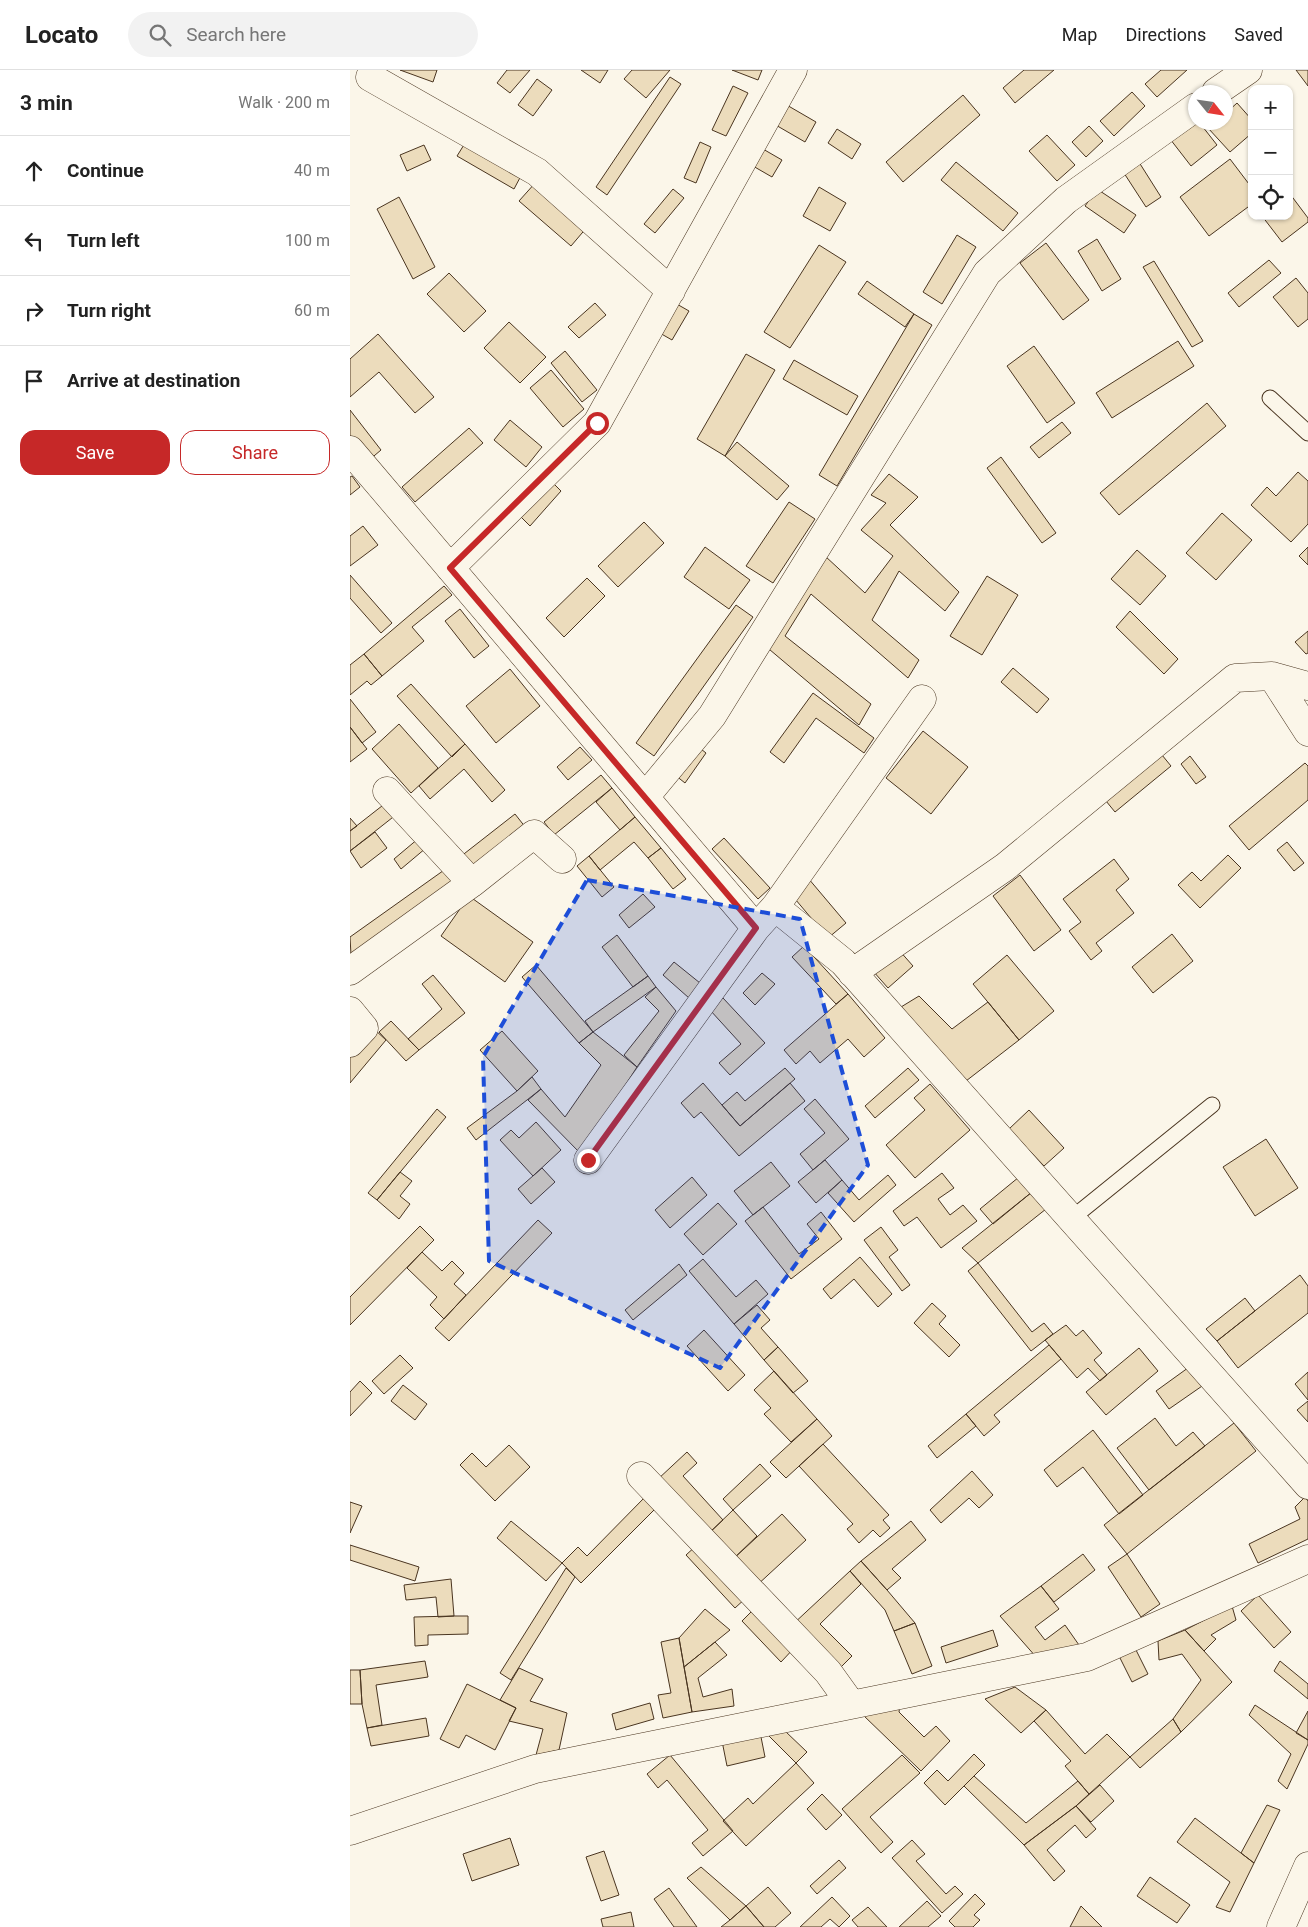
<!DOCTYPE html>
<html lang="en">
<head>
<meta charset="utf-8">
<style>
  :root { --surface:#fff; --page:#f2f2f2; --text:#222; --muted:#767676; --line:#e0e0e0; --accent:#c62828 }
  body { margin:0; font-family:Roboto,sans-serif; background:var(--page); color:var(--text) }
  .controls { position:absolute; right:15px; top:15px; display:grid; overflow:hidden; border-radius:10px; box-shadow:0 1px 4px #0004 }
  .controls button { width:45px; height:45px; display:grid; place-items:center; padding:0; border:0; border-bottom:1px solid var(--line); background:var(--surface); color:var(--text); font:25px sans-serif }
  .compass { position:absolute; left:838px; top:15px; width:45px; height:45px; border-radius:50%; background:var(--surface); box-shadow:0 1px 4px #0004; rotate:120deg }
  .stop { position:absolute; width:15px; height:15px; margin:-11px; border:4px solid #c62828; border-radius:50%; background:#fff }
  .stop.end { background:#c62828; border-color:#fff; box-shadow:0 1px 5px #0008 }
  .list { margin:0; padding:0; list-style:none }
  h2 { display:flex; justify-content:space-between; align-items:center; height:65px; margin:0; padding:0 20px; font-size:21px }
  h2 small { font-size:16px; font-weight:400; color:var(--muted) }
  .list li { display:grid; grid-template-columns:32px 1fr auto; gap:15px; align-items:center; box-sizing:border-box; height:70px; padding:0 20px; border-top:1px solid var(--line) }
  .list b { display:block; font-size:19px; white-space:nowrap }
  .list em { font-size:16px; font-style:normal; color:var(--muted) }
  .actions { display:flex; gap:10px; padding:15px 20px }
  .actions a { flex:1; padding:11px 0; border:1px solid var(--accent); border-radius:15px; text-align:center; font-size:18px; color:var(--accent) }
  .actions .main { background:var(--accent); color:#fff }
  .icon { flex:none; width:28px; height:28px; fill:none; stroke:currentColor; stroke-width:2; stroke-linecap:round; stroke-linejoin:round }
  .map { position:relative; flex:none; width:958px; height:1857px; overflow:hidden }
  header { display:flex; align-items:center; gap:30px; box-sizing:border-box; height:70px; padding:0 25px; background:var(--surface); border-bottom:1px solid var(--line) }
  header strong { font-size:24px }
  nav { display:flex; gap:28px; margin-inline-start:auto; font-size:18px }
  .search { width:350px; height:45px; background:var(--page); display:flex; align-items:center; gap:12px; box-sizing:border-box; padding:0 18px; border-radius:28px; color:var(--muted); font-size:19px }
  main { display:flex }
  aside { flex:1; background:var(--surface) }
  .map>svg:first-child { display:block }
</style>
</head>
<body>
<header>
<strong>Locato</strong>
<div class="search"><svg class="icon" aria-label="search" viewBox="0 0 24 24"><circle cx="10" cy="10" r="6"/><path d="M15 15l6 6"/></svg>Search here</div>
<nav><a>Map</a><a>Directions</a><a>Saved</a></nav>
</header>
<main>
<aside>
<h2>3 min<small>Walk · 200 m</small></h2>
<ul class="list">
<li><svg class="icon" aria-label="ahead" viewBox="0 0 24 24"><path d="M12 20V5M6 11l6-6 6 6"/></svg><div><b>Continue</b></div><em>40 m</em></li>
<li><svg class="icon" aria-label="left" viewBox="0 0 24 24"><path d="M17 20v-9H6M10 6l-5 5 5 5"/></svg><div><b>Turn left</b></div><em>100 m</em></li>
<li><svg class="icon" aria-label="right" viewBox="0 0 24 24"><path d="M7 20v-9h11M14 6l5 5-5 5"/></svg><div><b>Turn right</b></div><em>60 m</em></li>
<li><svg class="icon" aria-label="arrive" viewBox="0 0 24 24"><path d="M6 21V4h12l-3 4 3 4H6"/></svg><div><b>Arrive at destination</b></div></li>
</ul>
<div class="actions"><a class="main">Save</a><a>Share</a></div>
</aside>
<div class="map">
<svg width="958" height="1857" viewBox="0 0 958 1857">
  <rect width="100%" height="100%" fill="#fbf6e9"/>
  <!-- building -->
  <path fill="#ecdcbc" stroke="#4a3520" d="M50,0h37l-4,12z
    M157,0h23l-20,23 -13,-10z
    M231,0h27l-8,13z
    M282,0h38l-24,28 -22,-19z
    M382,0h30l-4,10z
    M674,0h30l-39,33 -12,-15z
    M811,0h26l-30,27 -12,-13z
    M946,0h12v16z
    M320,7l11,7 -74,111 -11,-8z
    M187,9l15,11 -19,26 -15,-11z
    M383,16l15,7 -22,43 -14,-6z
    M782,22l13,14 -31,30 -14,-15z
    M613,25l17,20 -77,67 -17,-20z
    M887,33l15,17v13l-22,19 -22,-24 6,-6h12v-9z
    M435,34l31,18 -11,20 -31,-18z
    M849,52l18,23 -26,21 -31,-40z
    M739,56l14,15 -17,16 -14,-15z
    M487,59l24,15 -9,15 -24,-16z
    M697,65l28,30 -18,16 -28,-30z
    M117,70l56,32 -9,17 -57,-33z
    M350,72l11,5 -15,36 -12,-5z
    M74,75l7,15 -24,11 -7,-16z
    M406,75l26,15 -10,17 -26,-15z
    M787,89l24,38 -15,10 -24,-37z
    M880,89l22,29v16l-43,32 -29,-39z
    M606,92l62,51 -15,18 -62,-51z
    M186,112l52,44 -17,20 -52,-45z
    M469,117l27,16 -16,28 -27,-15z
    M323,119l11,9 -29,35 -11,-9z
    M747,119l39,26 -12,18 -39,-27z
    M940,124l18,24v4l-26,20 -20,-26h27z
    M49,127l36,70 -22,12 -36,-70z
    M607,165l19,12 -34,57 -19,-12z
    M747,169l24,40 -19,12 -24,-40z
    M696,173l43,57 -26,20 -43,-57z
    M469,175l27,17 -56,86 -26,-16z
    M919,190l12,13 -42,34 -11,-14z
    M804,191l49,80 -11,6 -49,-80z
    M99,203l37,38 -22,21 -37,-38z
    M946,208l12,15v26l-10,8 -25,-30z
    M517,211l47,33 -9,13 -47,-33z
    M245,233l11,12 -27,23 -11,-11z
    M325,233l14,8 -17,29 -14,-8z
    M564,244l18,11 -95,161 -18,-11z
    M159,252l37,35 -26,26 -36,-35z
    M28,264l56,63 -19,16 -36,-41 -29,25v-38z
    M828,271l16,25 -82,52 -16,-25z
    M684,276l41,57 -28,20 -40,-57z
    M215,281l32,39 -15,12 -31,-39z
    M396,284l29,16 -50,86 -28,-17z
    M444,290l64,36 -11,19 -64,-36z
    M201,300l33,39 -21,18 -33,-39z
    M857,333l19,23 -107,89 -19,-22z
    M0,340l31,40 -13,11 -18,-23z
    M160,350l32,27 -16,20 -32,-27z
    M712,352l9,11 -32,25 -9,-11z
    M119,358l14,15 -68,59 -13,-15z
    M387,372l52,44 -12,14 -52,-44z
    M651,387l55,76 -14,10 -55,-75z
    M948,402l10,9v43l-17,18 -40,-37 16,-18 9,9z
    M539,404l29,23 -28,28 69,67 -14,19 -46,-40 -27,49 47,40 -11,18 -97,-84 -26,42 86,68 -12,21 -96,-81 62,-88 40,37 28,-37 -32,-26 25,-27 -15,-8z
    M2,406l8,11 -10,8v-18z
    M202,412l9,9 -31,35 -9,-9z
    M439,432l26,17 -42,64 -27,-17z
    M872,443l30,27 -36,40 -30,-27z
    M294,452l20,21 -46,44 -20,-21z
    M13,456l15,19 -28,21v-30z
    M355,477l45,33 -21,29 -45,-32z
    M958,477v18l-9,-9z
    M787,480l29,26 -26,29 -29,-26z
    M0,505l42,48 -11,10 -31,-35z
    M637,506l31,19 -36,60 -32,-19z
    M237,508l18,18 -41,41 -18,-19z
    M94,516l8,9 -40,32 12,14 -42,35 -18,-22z
    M386,535l17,12 -99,139 -18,-13z
    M110,539l29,37 -15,12 -29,-37z
    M780,541l48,48 -14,15 -48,-47z
    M958,561v22l-2,1 -11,-12z
    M14,584l18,22 -11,9 -4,-4 -17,14v-30z
    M663,598l36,31 -12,14 -36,-31z
    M160,599l30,37 -44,37 -30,-37z
    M61,614l54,60 -13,13 -55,-61z
    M463,623l61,45 -10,15 -48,-35 -32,45 -14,-11z
    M0,629l26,33 -14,11 -12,-16z
    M49,654l39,44 -27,25 -39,-44z
    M0,657l17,22 -17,13z
    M573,661l45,36 -37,47 -45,-36z
    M115,674l40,46 -13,12 -28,-33 -34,30 -11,-13z
    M346,675l10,8 -21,30 -10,-8z
    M230,677l12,13 -24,20 -11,-13z
    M812,685l9,11 -56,46 -9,-11z
    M840,686l16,21 -10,7 -15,-20z
    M955,693l3,3v34l-59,50 -20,-24z
    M251,705l11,13 -58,47 -10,-13z
    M262,718l23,29 -15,13 -24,-28z
    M37,732l10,12 -47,37v-20z
    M165,744l11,14 -55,43 -11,-14z
    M285,747l26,31 -13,10 -14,-16 -34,28 -11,-14z
    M0,748l7,8 -7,5z
    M25,762l12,16 -26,20 -11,-17z
    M69,768l7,10 -25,21 -7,-10z
    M374,768l46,50 -12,11 -46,-50z
    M937,772l17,21 -10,8 -17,-21z
    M311,778l25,31 -13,10 -25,-31z
    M878,785l13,13 -41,40 -22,-23 14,-13 9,9z
    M239,786l25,31 -12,10 -25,-31z
    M764,789l15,20 -13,11 18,23 -38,30 6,8 -11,9 -22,-29 12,-9 -18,-23z
    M97,798l8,11 -104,76 -1,-18z
    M670,805l41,55 -27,21 -41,-55z
    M458,808l38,45 -18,15 -38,-45z
    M293,824l12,13 -26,21 -10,-13z
    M119,826l64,46 -28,40 -64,-46z
    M822,864l21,27 -40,32 -21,-26z
    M267,865l31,41 -15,11 -31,-40z
    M454,876l44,48 -12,10 -44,-47z
    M548,879l15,17 -25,22 -15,-17z
    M657,885l47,56 -35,29 -46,-56z
    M324,892l26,21 -11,15 -26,-23z
    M186,895l57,67 -14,11 -57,-66z
    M412,903l13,11 -20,21 -12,-12z
    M83,905l32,38 -46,37 -11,-11 34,-30 -20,-25z
    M298,906l8,11 -63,45 -8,-11z
    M306,917l20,24 -39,56 -13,-12 35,-44 -14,-14z
    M498,924l37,44 -21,19 -16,-18 -28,24 -10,-12 -14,13 -12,-14z
    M569,926l33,33 36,-27 31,38 -53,41 -65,-74z
    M373,928l42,45 -35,32 -11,-12 22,-19 -31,-34z
    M41,951l28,29 -13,11 -27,-29z
    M24,959l12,11 -36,43v-26z
    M152,961l36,40 -21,20 -37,-41z
    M243,962l44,35 -56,87 -53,-54 13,-11 24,28 36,-52 -22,-22z
    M435,998l10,11 -55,47 -18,-21 15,-13 8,9z
    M558,998l11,12 -44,38 -10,-12z
    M182,1007l9,12 -65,51 -9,-12 50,-37z
    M353,1013l37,43 50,-43 15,18 -66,55 -38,-44 -7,6 -13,-15z
    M580,1014l40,46 -55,48 -29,-33 39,-35 -11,-12z
    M465,1029l34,40 -36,31 -13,-16 25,-21 -21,-24z
    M87,1039l9,8 -69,83 -9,-7z
    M679,1040l35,38 -20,18 -35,-37z
    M186,1052l25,28 -28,26 -33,-36 11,-10 8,8z
    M916,1069l32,49 -43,28 -32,-49z
    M475,1090l17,20 -26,23 -18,-21z
    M421,1092l19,24 -37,29 -19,-24z
    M192,1098l13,14 -24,22 -13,-15z
    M50,1102l12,9 -12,15 10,8 -11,15 -22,-19z
    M592,1103l12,15 -16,11 12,16 13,-10 14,16 -36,27 -24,-31 -13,9 -11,-15z
    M538,1105l8,10 -42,37 -26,-29 14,-13 17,20z
    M342,1107l15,18 -37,33 -15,-18z
    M669,1107l13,15 -39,32 -13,-15z
    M682,1122l14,17 -68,54 -16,-15z
    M368,1133l19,21 -34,31 -19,-21z
    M413,1137l36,47 20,-15 -12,-15 14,-12 21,27 -51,40 -46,-58z
    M188,1150l14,13 -103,108 -14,-13z
    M70,1156l14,14 -84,85v-28z
    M531,1157l17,23 -9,7 21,28 -8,6 -38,-51z
    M72,1182l20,19 10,-10 12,12 -10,11 12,11 -22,24 -14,-14 7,-8 -30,-29z
    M510,1187l32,37 -14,13 -24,-28 -23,20 -8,-10z
    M353,1189l33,38 20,-17 12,14 -34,30 -45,-53z
    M628,1193l54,69 12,-9 9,11 -22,17 -63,-80z
    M329,1194l8,11 -54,45 -8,-10z
    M950,1205l8,11v27l-70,55 -21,-27z
    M895,1228l10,13 -38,30 -11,-12z
    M582,1233l14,13 -7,8 21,21 -11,12 -35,-34z
    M407,1235l13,15 -9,8 17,19 -14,13 -30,-36z
    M716,1255l10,11 7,-6 19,23 -8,7 13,15 -7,6 -12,-13 -11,10 -32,-38z
    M354,1260l41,45 -17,16 -41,-45z
    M699,1275l12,14 -67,56 6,7 -16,14 -18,-22z
    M428,1277l30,34 -15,12 -29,-33z
    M789,1278l19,23 -52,44 -20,-23z
    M50,1285l13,13 -29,26 -12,-13z
    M842,1295l13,19 -36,25 -13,-18z
    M424,1301l43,48 -26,23 -27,-28 7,-6 -17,-18z
    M958,1302v28l-13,-16z
    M10,1311l12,12 -22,23v-24z
    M53,1315l24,19 -12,16 -24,-19z
    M958,1331v21l-11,-12z
    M616,1344l10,12 -39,32 -9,-12z
    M805,1348l21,28 17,-14 12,14 -56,44 -32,-42z
    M467,1349l15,17 -46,42 -16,-16z
    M884,1353l22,28 -129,103 -23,-29z
    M743,1360l50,65 -24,19 -36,-47 -26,20 -13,-17z
    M473,1374l66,71 -6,5 7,8 -10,9 -7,-7 -14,13 -12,-14 6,-5 -54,-58z
    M159,1375l21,22 -35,34 -35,-36 12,-12 14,14z
    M337,1382l10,11 -14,13 40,44 -16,15 -50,-55z
    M410,1394l11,12 -38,34 -10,-11z
    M622,1401l21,24 -14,13 -10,-10 -28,25 -11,-13z
    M296,1426l11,11 -76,76 -19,-20 16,-16 9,9z
    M955,1427l3,4v38l-50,24 -9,-19 51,-25 -5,-12z
    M0,1432l12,4 -12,27z
    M383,1440l24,26 -26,25 -24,-26z
    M432,1444l24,26 -51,47 -24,-26z
    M161,1451l51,42 -16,18 -49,-43z
    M561,1451l15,19 -34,29 9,9 -14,12 -26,-29z
    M0,1475l69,22 -4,14 -65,-21z
    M347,1475l50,52 -12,11 -49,-53z
    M733,1484l12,16 -41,32 -13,-16z
    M777,1484l33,50 -19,13 -33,-50z
    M511,1491l26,29 28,33 -21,8 -9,-21 -35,-39z
    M216,1498l9,9 -64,103 -11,-7z
    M500,1501l11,13 -41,40 32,32 -16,16 -45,-46z
    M101,1509l3,37 -16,1 -2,-20 -30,3 -2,-15z
    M691,1516l18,23 -24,18 10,13 20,-15 14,20 -42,13 -37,-42z
    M908,1525l33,37 -17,16 -33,-37z
    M407,1536l39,40 -15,16 -39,-41z
    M882,1536l4,14 -25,15 5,4 -12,12 -19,-21z
    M355,1539l25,21 -46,37 -5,-29z
    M104,1546h14v18l-40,1v10l-13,1 -1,-29z
    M565,1553l17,43 -20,8 -18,-43z
    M643,1560l5,16 -52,17 -5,-16z
    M835,1560l47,52 -51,50 -8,-13 28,-39 -19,-26 -23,6 -1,-19z
    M329,1568l13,74 -29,6 -5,-23 13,-2 -10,-51z
    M365,1572l12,13 -29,23 5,19 29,-8 2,17 -42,6 -8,-45z
    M782,1572l16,32 -16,8 -16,-32z
    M75,1591l3,16 -52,8 6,40 -15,3 -5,-24 -2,-34z
    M930,1591l28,23v15l-34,-28z
    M169,1598l24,11 -13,22 37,12 -8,37 -23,5 7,-26 -34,-8 7,-13 -16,-8z
    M0,1600h10l2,34h-12z
    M117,1614l49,24 -21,42 -29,-15 -7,13 -19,-9z
    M665,1617l31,23 -25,23 -36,-34z
    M300,1633l4,16 -38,11 -4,-16z
    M550,1634l-1,8 25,25 12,-11 14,15 -29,30 -58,-56z
    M905,1635l53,35v4l-21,45 -9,-8 13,-27 -42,-39z
    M696,1640l39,44 22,-20 23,23 -41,37 -24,-28 6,-5 -37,-40z
    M958,1641v29l-12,-7z
    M76,1648l3,18 -58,10 -4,-18z
    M823,1649l8,13 -41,36 -10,-11z
    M435,1661l22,21 -11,11 -29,-29z
    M410,1662l5,25 -38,9 -5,-25z
    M624,1684l11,11 -40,40 -21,-22 13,-13 11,11z
    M320,1685l63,76 -30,25 -11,-13 16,-13 -41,-50 -9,8 -11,-14z
    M552,1685l18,18 -50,44 23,25 -12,11 -39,-44z
    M446,1693l18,20 -68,63 -23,-25 25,-23 5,6z
    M624,1706l52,47 52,-42 11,13 -13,12 -52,39 -60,-59z
    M750,1715l14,16 -23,21 -15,-16z
    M472,1724l20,21 -16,15 -19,-21z
    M917,1735l13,5 -26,53 -13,-10z
    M726,1736l20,23 -10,9 -11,-13 -28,25 18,21 -11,10 -30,-36z
    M845,1748l59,45 -24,49 -14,-5 14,-25 -53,-40z
    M160,1768l9,27 -47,16 -9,-27z
    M562,1770l13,14 -9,7 30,33 9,-8 8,8 -21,19 -50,-55z
    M254,1781l15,44 -18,6 -15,-44z
    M489,1790l7,8 -29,26 -7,-8z
    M351,1797l45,39 -16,14 -43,-42z
    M800,1807l40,28 -13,18 -40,-27z
    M418,1817l23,26 -16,14h-11l-18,-21z
    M319,1818l28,39h-23l-20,-28z
    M625,1824l10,10 -11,11 6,5 -7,7h-18l-6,-6z
    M482,1827l18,19 -11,11 -9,-8 -9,8h-21z
    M577,1831l14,15 -13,11h-29z
    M396,1836l18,21h-43l9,-7z
    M731,1836l21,21h-32z
    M518,1837l19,20h-29l-6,-7z
    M281,1842l3,15h-31l-2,-8z"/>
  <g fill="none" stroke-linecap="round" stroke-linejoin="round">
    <defs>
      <path id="service" d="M920,328l38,35
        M721,1149l141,-114"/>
      <path id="minor" d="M20,7l167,95 134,119
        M866,22l32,-22
        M0,380l406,478
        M100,498l147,-145 196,-353
        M922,606l36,56
        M37,721l85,92
        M295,727l67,-81 275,-443 79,-73 130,-93
        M425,837l68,55 465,523
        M0,901l122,-88 62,-49 28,25
        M502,903l153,-106 230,-189 37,-2 36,10
        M0,941l14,17 -14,15
        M238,1090l168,-232 19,-21 147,-208
        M291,1406l187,196 23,32
        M0,1761l185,-62 552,-112 221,-98"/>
      <path id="tertiary" d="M931,1857l27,-61"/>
    </defs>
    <!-- service casing -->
    <use href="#service" stroke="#4a3520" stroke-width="17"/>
    <!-- minor casing -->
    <use href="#minor" stroke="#4a3520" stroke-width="29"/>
    <!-- tertiary casing -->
    <use href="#tertiary" stroke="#4a3520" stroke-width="29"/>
    <!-- service -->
    <use href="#service" stroke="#fbf6e9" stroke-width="15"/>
    <!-- minor -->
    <use href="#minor" stroke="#fbf6e9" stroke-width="28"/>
    <!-- tertiary -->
    <use href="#tertiary" stroke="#fbf6e9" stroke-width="28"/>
  </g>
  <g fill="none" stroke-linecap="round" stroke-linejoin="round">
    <!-- route -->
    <path stroke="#c62828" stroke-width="6" d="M238,1090l168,-232 -306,-360 147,-145"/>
  </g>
  <!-- marked area -->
  <path fill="#1d4ed8" fill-opacity="0.2" stroke="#1d4ed8" stroke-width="4" stroke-dasharray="10 6" stroke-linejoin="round" d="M237,810l213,39 68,246 -148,203 -231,-107 -6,-204z"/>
</svg>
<div class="controls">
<button>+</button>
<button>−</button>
<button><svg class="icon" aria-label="locate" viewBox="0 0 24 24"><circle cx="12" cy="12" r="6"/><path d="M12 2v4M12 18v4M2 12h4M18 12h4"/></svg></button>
</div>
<svg class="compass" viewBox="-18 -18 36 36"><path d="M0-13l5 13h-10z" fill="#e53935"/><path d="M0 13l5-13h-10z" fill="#767676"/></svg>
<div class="stop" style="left:247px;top:353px"></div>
<div class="stop end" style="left:238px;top:1090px"></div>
</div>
</main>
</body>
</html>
